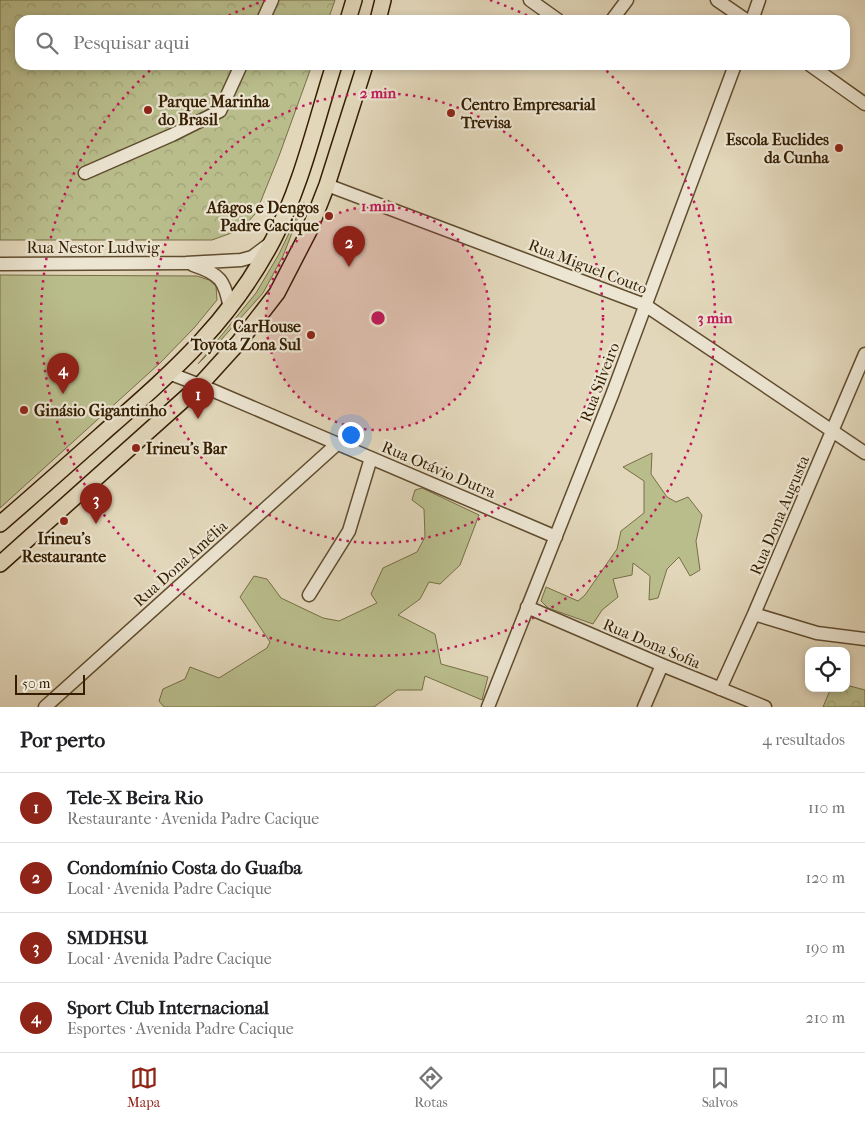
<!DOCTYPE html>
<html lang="pt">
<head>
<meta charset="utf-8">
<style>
  :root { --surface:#fff; --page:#f2f2f2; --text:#202124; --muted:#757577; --line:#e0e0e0; --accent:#8f2418 }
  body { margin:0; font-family:"IM FELL French Canon",serif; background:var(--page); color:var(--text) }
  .controls { position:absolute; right:15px; bottom:15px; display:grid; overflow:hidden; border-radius:10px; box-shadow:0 2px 8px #0003 }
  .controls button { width:45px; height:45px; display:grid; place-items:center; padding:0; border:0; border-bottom:1px solid var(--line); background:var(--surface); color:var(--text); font:25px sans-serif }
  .scale { position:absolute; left:15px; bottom:12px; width:70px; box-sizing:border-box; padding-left:5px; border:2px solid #351e00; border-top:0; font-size:14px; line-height:18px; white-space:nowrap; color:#351e00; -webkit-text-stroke:4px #ece5d2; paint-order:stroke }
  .you { position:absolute; left:350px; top:434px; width:18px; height:18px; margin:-12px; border:4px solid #fff; border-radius:50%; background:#1a73e8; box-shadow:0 0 0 8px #1a73e833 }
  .badge { display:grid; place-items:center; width:32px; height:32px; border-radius:50%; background:var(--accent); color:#fff; font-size:16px; font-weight:700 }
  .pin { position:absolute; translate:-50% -41px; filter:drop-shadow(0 1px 2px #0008) }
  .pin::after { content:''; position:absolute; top:26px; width:18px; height:15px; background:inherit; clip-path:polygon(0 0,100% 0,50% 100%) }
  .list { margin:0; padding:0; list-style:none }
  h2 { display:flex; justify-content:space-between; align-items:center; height:65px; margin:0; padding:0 20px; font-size:21px }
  h2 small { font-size:16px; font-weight:400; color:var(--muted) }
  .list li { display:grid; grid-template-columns:32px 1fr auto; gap:15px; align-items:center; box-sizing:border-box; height:70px; padding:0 20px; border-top:1px solid var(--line) }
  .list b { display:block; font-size:19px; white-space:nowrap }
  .list p { margin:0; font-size:16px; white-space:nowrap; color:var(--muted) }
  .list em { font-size:16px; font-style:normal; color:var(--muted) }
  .icon { flex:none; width:28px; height:28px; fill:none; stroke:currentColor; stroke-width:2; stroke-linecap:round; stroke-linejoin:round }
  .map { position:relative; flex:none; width:865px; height:707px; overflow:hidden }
  .search { position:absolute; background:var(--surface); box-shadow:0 2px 8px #0003; left:15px; right:15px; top:15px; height:55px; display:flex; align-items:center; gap:12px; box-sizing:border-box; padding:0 18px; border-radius:15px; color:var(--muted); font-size:19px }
  .sheet { height:345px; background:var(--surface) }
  nav { display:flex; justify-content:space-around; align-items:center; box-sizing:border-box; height:70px; border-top:1px solid var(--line); background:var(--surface); font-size:14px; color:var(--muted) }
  nav a { display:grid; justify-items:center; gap:2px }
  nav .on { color:var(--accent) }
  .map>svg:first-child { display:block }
</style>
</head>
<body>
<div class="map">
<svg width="865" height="707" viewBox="0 0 865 707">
  <defs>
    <pattern id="park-crowns" width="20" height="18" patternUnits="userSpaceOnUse" patternTransform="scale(1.25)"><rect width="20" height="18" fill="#b9bd8c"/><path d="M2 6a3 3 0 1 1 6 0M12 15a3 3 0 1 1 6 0" fill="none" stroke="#a0a277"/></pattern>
  </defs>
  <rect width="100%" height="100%" fill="#e2d7ba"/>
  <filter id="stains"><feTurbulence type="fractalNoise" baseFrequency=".004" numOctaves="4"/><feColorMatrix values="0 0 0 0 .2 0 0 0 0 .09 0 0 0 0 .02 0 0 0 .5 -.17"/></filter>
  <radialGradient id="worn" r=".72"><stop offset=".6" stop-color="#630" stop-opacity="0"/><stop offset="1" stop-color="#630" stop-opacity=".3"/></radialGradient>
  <!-- grass -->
  <path fill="#b9bd8c" stroke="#776e46" d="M304,202l-21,54 -20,37 -51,57 -14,14 58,-71 23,-39z
    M0,275l197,1 12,4 7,6 1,14 -23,28 -34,35 -160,145z
    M652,453l-1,21 16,23 9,5 12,-5 14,18 -6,26 4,29 -10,6 -11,-19 -12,12 -9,29 -9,2 1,-24 -17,-13 -1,12 -19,4 5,18 -16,13 -9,14 -45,-16 -7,-7 5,-14 32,14 7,-6 32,-46 4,-18 23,-18v-32l-21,-14z
    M422,488l57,27 -19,50 -20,19 -11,-2 -9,17 -22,16 37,19 6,30 47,13 -6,23 -57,-24 -3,14h-25l-23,17h-210l-5,-6 4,-12 22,-10 5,-12 29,11 48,-30 3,-6 -30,-45 14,-21 13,3 14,19 42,20 16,3 38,-18 -6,-9 12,-26 34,-16 8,-15 -1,-28 -12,-9 3,-10z"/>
  <!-- park -->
  <path fill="url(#park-crowns)" stroke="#776e46" d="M0,0h335l-7,20h-308v45h292l-33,91 -23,57 -10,11 -12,8 -22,8h-212z
    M846,685l19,5v17h-42l8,-19h15z"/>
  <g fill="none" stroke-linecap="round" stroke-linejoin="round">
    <defs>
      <path id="minor" d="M530,0l28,20
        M717,0l29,20
        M263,20l9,-20
        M612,20l15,-20
        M752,20l7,-20
        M810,65l55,39
        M85,173l87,-38 48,-24 21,-46
        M327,185l318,120 220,148
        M0,264l186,-1 55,-3 11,-3 16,-12
        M193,265c27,9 32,15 37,44
        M171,374l29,11 356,152
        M309,595l40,-64 22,-73
        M527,607l135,58 103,42
        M754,614l63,19 48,6
        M720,689l34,-75 111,-260
        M45,707l292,-263
        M488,707l124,-312 123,-330
        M644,707l18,-42"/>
      <path id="major" d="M348,20l6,-20
        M378,20l5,-20
        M0,524c37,-32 74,-65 110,-97 67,-59 121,-107 163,-187 29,-55 42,-116 61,-175
        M0,564l200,-179 39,-43 38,-49 32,-62 18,-46 38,-120"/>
    </defs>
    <!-- minor casing -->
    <use href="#minor" stroke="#604c2e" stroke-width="15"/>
    <!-- major casing -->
    <use href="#major" stroke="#351e00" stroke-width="18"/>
    <!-- minor -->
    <use href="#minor" stroke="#ece5d2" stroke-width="12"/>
    <!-- major -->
    <use href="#major" stroke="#e2d7ba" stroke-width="15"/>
  </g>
  <!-- distance rings -->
  <circle cx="378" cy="318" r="112" fill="#c2185b" fill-opacity=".12"/>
  <g fill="none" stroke="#c2185b" stroke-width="2.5" stroke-dasharray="2.5 5">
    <circle cx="378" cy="318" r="112"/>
    <circle cx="378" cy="318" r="225"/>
    <path d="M222 19A337 337 0 0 1 266 0M490 0A337 337 0 0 1 534 19M601 66A337 337 0 1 1 155 66"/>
  </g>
  <!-- markers -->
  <g fill="#8f2418" stroke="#ece5d2" stroke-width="2">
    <circle cx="148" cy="110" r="5"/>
    <circle cx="451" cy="113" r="5"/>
    <circle cx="839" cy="148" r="5"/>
    <circle cx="329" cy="216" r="5"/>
    <circle cx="311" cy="335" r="5"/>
    <circle cx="24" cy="410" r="5"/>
    <circle cx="136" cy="448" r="5"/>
    <circle cx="64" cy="521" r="5"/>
  </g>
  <g text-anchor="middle" stroke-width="4.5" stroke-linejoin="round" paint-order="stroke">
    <!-- poi labels -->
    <g font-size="16" font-weight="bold" fill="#351e00" stroke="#ece5d2" text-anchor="start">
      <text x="158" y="107">Parque Marinha<tspan x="158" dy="18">do Brasil</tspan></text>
      <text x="461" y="110">Centro Empresarial<tspan x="461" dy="18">Trevisa</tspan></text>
      <text x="829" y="145" text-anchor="end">Escola Euclides<tspan x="829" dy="18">da Cunha</tspan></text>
      <text x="319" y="213" text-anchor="end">Afagos e Dengos<tspan x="319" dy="18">Padre Cacique</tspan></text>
      <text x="301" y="332" text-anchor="end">CarHouse<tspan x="301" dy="18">Toyota Zona Sul</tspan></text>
      <text x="34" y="416">Ginásio Gigantinho</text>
      <text x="146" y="454">Irineu's Bar</text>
      <text x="64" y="544" text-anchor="middle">Irineu's<tspan x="64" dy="18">Restaurante</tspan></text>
    </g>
    <!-- street labels -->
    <g font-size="16" fill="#351e00" stroke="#ece5d2">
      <text x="93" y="253">Rua Nestor Ludwig</text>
      <text transform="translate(588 266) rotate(21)" y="6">Rua Miguel Couto</text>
      <text transform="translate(599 382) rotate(-69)" y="6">Rua Silveiro</text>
      <text transform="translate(439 469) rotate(23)" y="6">Rua Otávio Dutra</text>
      <text transform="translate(779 515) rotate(-67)" y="6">Rua Dona Augusta</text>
      <text transform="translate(180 563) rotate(-42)" y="6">Rua Dona Amélia</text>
      <text transform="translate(652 643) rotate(23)" y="6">Rua Dona Sofia</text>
    </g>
  </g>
  <circle cx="378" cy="318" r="8" fill="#c2185b" stroke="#ece5d2" stroke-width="2.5"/>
  <g font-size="15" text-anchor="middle" font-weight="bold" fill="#c2185b" stroke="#ece5d2" stroke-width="4.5" stroke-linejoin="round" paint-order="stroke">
    <text x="378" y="98">2 min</text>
    <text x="378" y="211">1 min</text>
    <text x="715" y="323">3 min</text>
  </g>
  <rect width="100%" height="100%" filter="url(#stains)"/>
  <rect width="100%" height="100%" fill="url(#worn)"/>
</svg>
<div class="controls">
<button><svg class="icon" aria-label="locate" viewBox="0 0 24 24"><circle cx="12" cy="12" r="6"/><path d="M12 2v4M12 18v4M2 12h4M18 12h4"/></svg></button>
</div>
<div class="scale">50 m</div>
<div class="you"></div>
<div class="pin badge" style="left:198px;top:419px">1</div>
<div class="pin badge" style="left:349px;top:267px">2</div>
<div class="pin badge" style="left:96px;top:524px">3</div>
<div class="pin badge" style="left:63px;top:394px">4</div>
<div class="search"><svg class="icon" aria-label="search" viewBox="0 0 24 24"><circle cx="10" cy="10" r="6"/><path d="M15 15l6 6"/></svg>Pesquisar aqui</div>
</div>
<section class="sheet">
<h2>Por perto<small>4 resultados</small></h2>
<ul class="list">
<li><span class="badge">1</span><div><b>Tele-X Beira Rio</b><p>Restaurante · Avenida Padre Cacique</p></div><em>110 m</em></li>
<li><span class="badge">2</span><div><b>Condomínio Costa do Guaíba</b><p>Local · Avenida Padre Cacique</p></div><em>120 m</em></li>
<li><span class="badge">3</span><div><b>SMDHSU</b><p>Local · Avenida Padre Cacique</p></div><em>190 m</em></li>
<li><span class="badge">4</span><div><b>Sport Club Internacional</b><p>Esportes · Avenida Padre Cacique</p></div><em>210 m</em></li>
</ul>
</section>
<nav>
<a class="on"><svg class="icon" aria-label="map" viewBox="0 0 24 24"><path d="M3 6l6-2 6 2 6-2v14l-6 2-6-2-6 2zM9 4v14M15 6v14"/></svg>Mapa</a>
<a><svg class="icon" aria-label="directions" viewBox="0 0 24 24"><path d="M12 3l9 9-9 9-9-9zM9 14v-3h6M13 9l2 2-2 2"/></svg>Rotas</a>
<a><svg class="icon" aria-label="saved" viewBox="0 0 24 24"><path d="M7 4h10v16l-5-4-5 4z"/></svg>Salvos</a>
</nav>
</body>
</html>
